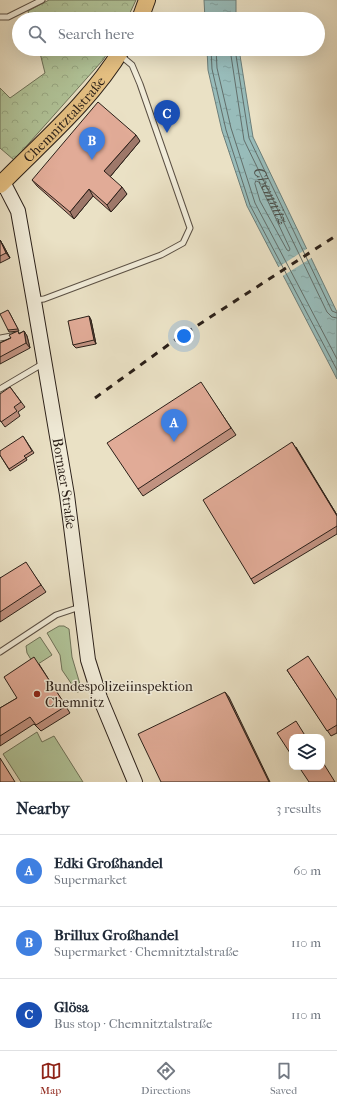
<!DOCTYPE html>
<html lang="en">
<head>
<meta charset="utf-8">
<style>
  :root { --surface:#fff; --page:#f2f2f3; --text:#1f2937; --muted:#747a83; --line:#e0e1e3; --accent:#8f2418 }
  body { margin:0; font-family:"IM FELL French Canon",serif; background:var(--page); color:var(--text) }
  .controls { position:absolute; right:12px; bottom:12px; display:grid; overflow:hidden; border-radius:8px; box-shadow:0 4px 16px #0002 }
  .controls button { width:36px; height:36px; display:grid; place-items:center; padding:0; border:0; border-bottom:1px solid var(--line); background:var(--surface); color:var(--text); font:20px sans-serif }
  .you { position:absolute; left:184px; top:336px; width:14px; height:14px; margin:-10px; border:3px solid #fff; border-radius:50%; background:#1a73e8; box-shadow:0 0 0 6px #1a73e833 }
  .badge { display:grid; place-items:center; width:26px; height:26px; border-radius:50%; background:var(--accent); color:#fff; font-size:13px; font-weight:700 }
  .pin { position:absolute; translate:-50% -33px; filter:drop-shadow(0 1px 2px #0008) }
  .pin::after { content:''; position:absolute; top:21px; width:14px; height:12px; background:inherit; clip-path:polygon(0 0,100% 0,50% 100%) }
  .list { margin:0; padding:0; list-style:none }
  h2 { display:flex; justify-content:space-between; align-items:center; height:52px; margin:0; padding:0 16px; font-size:17px }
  h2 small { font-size:13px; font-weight:400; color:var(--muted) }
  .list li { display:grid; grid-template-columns:26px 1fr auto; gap:12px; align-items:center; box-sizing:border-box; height:72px; padding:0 16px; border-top:1px solid var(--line) }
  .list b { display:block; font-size:15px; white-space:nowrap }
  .list p { margin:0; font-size:13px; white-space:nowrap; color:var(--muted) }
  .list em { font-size:13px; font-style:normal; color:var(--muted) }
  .icon { flex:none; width:22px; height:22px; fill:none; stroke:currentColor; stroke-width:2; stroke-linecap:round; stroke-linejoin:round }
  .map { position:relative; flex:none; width:337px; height:782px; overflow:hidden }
  .search { position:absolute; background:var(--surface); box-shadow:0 4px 16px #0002; left:12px; right:12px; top:12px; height:44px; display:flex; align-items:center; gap:10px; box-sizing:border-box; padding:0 14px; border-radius:22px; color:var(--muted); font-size:15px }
  .sheet { height:268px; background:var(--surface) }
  nav { display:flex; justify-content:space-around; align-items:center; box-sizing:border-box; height:56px; border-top:1px solid var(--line); background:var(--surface); font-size:11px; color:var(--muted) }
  nav a { display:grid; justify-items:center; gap:2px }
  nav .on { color:var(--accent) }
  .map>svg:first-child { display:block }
</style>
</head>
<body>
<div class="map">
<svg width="337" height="782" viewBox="0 0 337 782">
  <defs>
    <pattern id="forest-crowns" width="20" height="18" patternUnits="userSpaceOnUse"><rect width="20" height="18" fill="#b1c499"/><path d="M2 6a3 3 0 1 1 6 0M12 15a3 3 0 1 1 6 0" fill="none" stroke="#98a883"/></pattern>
    <pattern id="water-ripples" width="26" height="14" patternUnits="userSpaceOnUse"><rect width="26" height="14" fill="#98bcba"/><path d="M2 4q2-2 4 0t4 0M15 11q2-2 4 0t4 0" fill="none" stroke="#83a19f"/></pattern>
  </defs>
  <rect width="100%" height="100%" fill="#eae1c5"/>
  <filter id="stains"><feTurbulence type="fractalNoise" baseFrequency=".005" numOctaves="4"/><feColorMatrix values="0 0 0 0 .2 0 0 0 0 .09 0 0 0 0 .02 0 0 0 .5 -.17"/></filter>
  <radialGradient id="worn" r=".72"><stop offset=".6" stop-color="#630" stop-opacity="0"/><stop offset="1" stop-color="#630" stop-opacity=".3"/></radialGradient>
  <!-- grass -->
  <path fill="#b1c499" stroke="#6e7259" d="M59,626h5l5,3 3,28 10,34 -5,1 -15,-22 -2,-15 -13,-22z
    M40,637l12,18 -17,11 -8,-13 -1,-7z
    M37,732l5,10 12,-6 29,46h-62l-18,-28z"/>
  <!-- forest -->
  <path fill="url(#forest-crowns)" stroke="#6e7259" d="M49,0h87l-9,19h-97l-2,-8z
    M39,49h71l-7,11 -89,100 -14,-12v-60l10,10 35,-25z"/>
  <!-- water -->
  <path fill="url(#water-ripples)" stroke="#6c7e7a" d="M204,0h32v19h-31z
    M207,49h32l14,88 84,175v67l-90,-173 -25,-75 -14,-61z"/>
  <!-- pier -->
  <path fill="#eae1c5" d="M308,248l5,9 -32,20 -4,-9z"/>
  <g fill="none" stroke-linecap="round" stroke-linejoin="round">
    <!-- shore -->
    <g stroke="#626e6a" stroke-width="1">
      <path d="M211,49l1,20 14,61 24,75 87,165"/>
      <path d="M216,49l1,19 14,60 24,75 82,156"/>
      <path id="s1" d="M230,49l14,91 83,172 5,5 5,1"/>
      <path d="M235,49l14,89 83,173 5,2"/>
      <path d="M256,181l3,1 31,67 -1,2 -2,-1 -27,-49 -5,-17z"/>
    </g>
    <defs>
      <path id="lane" d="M0,17h8l34,-17
        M35,300l9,-1 117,-44 22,-12 7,-15 -50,-144 -8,-19 -12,-10
        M0,338l17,-3
        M0,389l44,-26
        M0,652l56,-37 24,-8"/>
      <g id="secondary">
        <path id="s2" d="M3,182l15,29 16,90 33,194 21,165 12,38 35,84"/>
      </g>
      <g id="primary">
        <path d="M140,19l7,-19"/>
        <path id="s3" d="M0,185c42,-43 91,-84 122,-136"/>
      </g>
    </defs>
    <!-- lane casing -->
    <use href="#lane" stroke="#5b5044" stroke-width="7"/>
    <!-- secondary casing -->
    <use href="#secondary" stroke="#2b2019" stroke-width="16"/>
    <!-- primary casing -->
    <use href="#primary" stroke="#2b2019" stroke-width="18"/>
    <!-- lane -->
    <use href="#lane" stroke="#f1ecd9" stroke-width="5"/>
    <!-- secondary -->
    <use href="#secondary" stroke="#f1ecd9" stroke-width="14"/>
    <!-- primary -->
    <use href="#primary" stroke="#e5c082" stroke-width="16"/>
    <!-- rail -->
    <path stroke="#2b2019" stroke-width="3" stroke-dasharray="7 7" stroke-linecap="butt" d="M95,398l80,-58 162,-105"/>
  </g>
  <!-- wall -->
  <path fill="#c29382" stroke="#2b2019" d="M140,141l-30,36 17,17 -16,18 -18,-16 -19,23 -37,-33 -5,-6z
    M0,240l3,5 7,13 -10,5z
    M9,312l10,19 -10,1 -1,-2z
    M89,316l2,4 5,24 -20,4 -3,-3z
    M24,331l3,5 3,12 -30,16v-21z
    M10,387l15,20 -7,5 2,4 -15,11 -5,-7z
    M205,389l31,46 -93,61 -5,-7z
    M23,436l11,17 -8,5 1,2 -17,11 -10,-16z
    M296,447l41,68v19l-83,50 -3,-5z
    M30,569l16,23 -46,30v-44z
    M39,664l31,49 -29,18 -7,-7 -34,22v-38l17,-10z
    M287,670l50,30v33l-6,3z"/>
  <!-- shaded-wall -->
  <path fill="#9e786a" stroke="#2b2019" d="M136,135l4,6 -31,37 -5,-7z
    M122,187l5,7 -16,18 -4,-7z
    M89,189l4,7 -19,23 -4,-7z
    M0,240l3,5 7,13 -4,-5z
    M89,316l2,4 5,24 -2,-4z
    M24,331l3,5 3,12 -4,-5z
    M292,442l45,73v1z
    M225,692l4,5 41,85h-1z"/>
  <!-- building -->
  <path fill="#e1ab97" stroke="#2b2019" d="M98,102l38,33 -32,36 18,16 -15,18 -18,-16 -19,23 -38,-32z
    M0,240l6,13 -6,3z
    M8,310l10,19 -10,1 -8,-16z
    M89,316l5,24 -21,5 -5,-24z
    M18,331l1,3 5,-3 2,12 -26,14v-14l11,-5 -2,-3z
    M201,382l30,46 -93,61 -31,-46z
    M10,387l11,15 -7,5 3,4 -16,11 -1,-2v-26z
    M23,436l9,15 -8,5 2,2 -17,11 -9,-14v-4z
    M292,442l45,74v10l-86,53 -48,-79z
    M26,562l15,23 -41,27v-34z
    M308,656l29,44v25l-10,6 -40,-61z
    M34,657l32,49 -30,19 -6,-8 -30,19v-28l17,-10 -13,-21z
    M225,692l44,90h-108l-23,-48z
    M296,721l10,16h-14v19l-15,-23z
    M0,758l15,24h-15z
    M322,761l13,21h-26l-10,-15h23z"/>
  <!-- markers -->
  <circle fill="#8f2418" stroke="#f1ecd9" stroke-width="1.5" cx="37" cy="694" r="4"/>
  <g text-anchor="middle" stroke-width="3" stroke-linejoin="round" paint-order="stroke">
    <!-- street labels -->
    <g font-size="14" fill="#2b2019" stroke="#f1ecd9">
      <text dy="5" stroke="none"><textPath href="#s3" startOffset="92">Chemnitztalstraße</textPath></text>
      <text dy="5" stroke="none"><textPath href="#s2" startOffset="309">Bornaer Straße</textPath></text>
    </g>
    <!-- poi labels -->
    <g font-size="14" fill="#2b2019" stroke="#f1ecd9" text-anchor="start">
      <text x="45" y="691">Bundespolizeiinspektion<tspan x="45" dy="16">Chemnitz</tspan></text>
    </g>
    <!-- water labels -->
    <g font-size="15" font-style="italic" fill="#4c4f49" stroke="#f1ecd9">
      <text dy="5" stroke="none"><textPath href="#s1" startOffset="154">Chemnitz</textPath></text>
    </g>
  </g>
  <rect width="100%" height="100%" filter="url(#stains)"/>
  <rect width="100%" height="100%" fill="url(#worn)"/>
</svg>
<div class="controls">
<button><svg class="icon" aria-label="layers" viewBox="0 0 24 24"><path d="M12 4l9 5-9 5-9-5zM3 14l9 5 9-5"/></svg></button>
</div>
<div class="you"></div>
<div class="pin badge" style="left:174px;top:442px;background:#3f7fe0">A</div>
<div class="pin badge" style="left:92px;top:160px;background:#3f7fe0">B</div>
<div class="pin badge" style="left:167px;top:133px;background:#1a4fb4">C</div>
<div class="search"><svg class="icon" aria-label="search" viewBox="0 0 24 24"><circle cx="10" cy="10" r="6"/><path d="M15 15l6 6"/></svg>Search here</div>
</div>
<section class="sheet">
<h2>Nearby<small>3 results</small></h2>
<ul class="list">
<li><span class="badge" style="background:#3f7fe0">A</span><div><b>Edki Großhandel</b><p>Supermarket</p></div><em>60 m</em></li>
<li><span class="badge" style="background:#3f7fe0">B</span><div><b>Brillux Großhandel</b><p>Supermarket · Chemnitztalstraße</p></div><em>110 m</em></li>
<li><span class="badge" style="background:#1a4fb4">C</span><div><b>Glösa</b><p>Bus stop · Chemnitztalstraße</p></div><em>110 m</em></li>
</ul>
</section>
<nav>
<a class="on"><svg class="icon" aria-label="map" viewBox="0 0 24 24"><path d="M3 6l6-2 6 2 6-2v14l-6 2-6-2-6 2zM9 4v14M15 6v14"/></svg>Map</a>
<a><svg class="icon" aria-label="directions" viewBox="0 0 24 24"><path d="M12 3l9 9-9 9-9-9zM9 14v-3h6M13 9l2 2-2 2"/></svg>Directions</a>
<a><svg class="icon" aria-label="saved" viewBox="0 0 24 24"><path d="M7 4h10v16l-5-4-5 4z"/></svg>Saved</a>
</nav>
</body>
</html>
